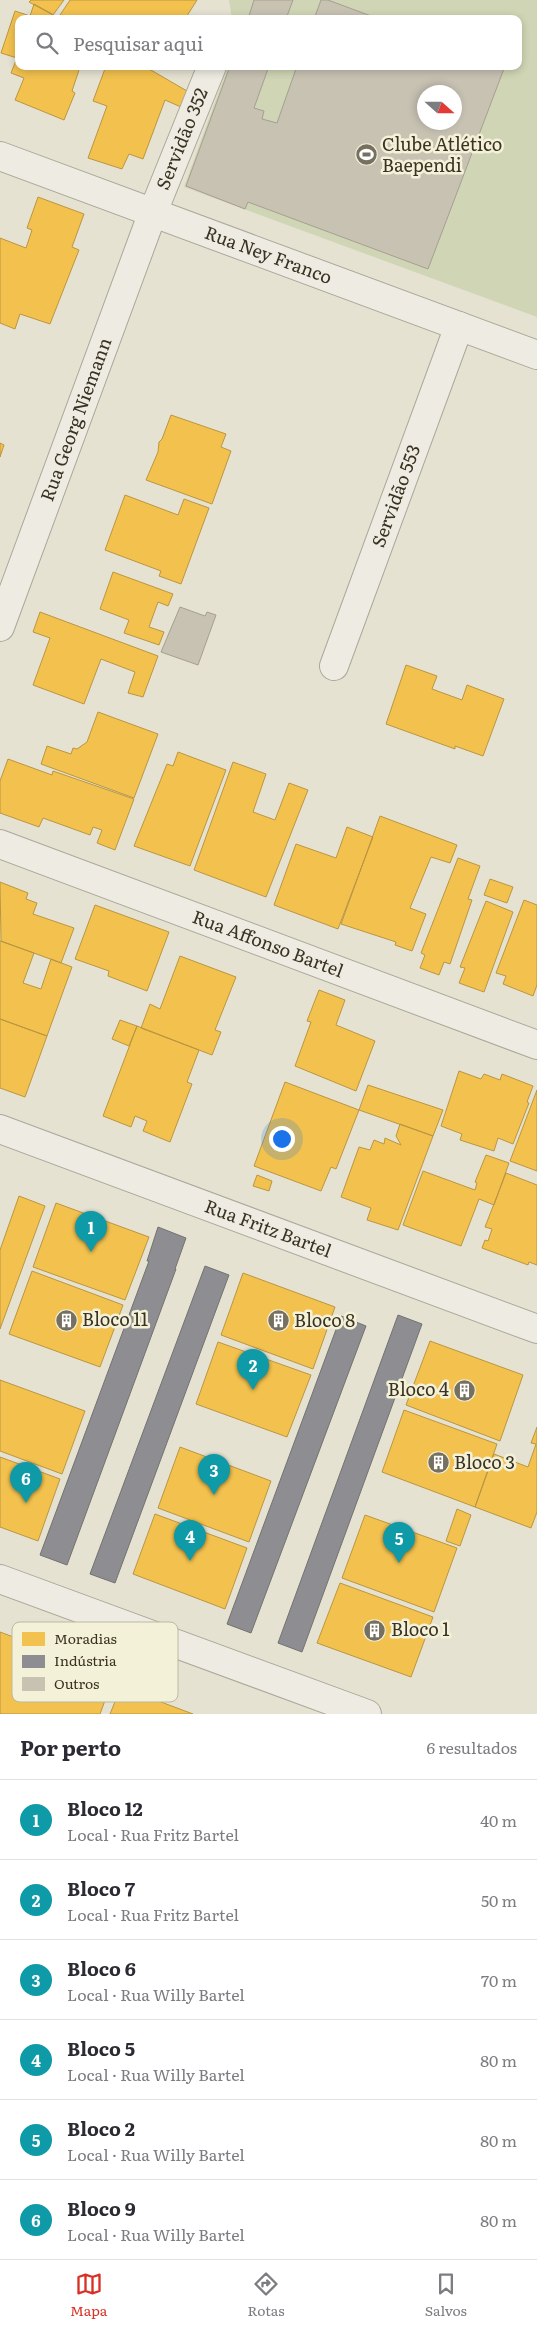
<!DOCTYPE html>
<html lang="pt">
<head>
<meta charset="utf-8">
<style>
  :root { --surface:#fff; --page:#f7f7f7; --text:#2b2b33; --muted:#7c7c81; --line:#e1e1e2; --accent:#d93025 }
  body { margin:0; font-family:Literata,serif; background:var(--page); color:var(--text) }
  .compass { position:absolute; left:417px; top:85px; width:45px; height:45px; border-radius:50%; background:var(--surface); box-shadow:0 2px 8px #0003; rotate:111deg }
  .you { position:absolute; left:281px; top:1138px; width:18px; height:18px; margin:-12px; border:4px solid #fff; border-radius:50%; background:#1a73e8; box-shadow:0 0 0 8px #1a73e833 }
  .badge { display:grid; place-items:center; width:32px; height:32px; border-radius:50%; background:var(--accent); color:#fff; font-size:16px; font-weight:700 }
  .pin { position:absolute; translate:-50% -41px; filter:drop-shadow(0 1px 2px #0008) }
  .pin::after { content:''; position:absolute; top:26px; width:18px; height:15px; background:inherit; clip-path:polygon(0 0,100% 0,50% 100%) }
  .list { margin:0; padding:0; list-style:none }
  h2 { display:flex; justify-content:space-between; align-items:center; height:65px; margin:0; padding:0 20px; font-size:21px }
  h2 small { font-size:16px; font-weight:400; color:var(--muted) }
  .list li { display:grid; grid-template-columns:32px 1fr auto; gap:15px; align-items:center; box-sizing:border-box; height:80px; padding:0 20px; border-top:1px solid var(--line) }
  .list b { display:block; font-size:19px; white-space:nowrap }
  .list p { margin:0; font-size:16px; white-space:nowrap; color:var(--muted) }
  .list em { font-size:16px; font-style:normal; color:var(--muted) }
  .icon { flex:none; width:28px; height:28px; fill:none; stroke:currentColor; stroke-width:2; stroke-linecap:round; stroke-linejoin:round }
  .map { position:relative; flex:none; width:537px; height:1714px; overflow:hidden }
  .search { position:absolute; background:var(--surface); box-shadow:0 2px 8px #0003; left:15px; right:15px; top:15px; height:55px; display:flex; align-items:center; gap:12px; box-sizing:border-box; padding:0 18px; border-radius:10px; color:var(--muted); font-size:19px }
  .sheet { height:545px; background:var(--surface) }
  nav { display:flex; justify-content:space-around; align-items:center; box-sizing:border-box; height:70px; border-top:1px solid var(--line); background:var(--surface); font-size:14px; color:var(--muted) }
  nav a { display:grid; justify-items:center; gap:2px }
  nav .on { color:var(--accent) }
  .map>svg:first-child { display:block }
</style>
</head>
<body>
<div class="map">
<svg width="537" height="1714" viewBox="0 0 537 1714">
  <rect width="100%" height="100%" fill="#e5e2d2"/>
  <!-- green -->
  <path fill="#d0d5b5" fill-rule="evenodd" d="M229,0h308v317l-353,-130 44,-121h290v-47h-286zM424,92h30v30h-30z"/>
  <!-- homes -->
  <path fill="#f2c14e" stroke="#bb9641" d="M31,0h33l-11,15 -24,-13z
    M70,0h127l-12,19h-47l-2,-2 -2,2h-67l-7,-4z
    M34,4l18,10 -2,5h-31v47l61,1 -8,24 3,2 -11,27 -49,-20 9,-22 -13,-5 6,-15 -16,-5 14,-42 15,5z
    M106,66h38l43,25 -6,16 -16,-7 -22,59 -14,-5 -7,15 -34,-11 19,-52 -14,-5z
    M38,197l46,17 -12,33 7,3 -29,74 -30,-10 -5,15 -15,-6v-85l26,10 6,-18 -5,-2z
    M171,415l55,19 -5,13 10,4 -19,53 -66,-24 12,-28 1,-10 3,-3z
    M0,443l4,2 -4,12z
    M125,495l53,20 6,-16 25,9 -28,76 -22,-8 2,-5 -56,-21z
    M113,572l60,22 -5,12 -10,-4 -9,25 15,5 -5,13 -35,-12 5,-13 -29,-11z
    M40,612l118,44 -15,41 -15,-4 7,-21 -34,-13 -17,45 -51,-19 17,-47 -17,-6z
    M406,665l31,11 -5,13 30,11 5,-15 37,14 -21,57 -28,-10v3l-69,-25z
    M98,712l60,22 -24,64 -93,-34 6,-18 24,8 2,-6 4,1 10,-7z
    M178,752l48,18 -36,96 -56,-20 33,-82 6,2z
    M8,759l44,16 1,-4 81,28 -19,51 -18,-7 5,-13 -9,-3 -3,8 -47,-17 -4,9 -39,-14v-32z
    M233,762l33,12 -13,38 22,8 14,-37 19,7 -42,107 -72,-27z
    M380,816l77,29 -7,18 -19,-6 -21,51 16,6 -14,37 -17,-6 1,-3 -55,-18z
    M347,827l26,10 -35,92 -64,-24 22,-61 40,14z
    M458,858l22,8 -12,33 4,1 -22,64 -6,-2 -5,13 -19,-7 5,-13 -4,-2z
    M490,879l23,8 -6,16 -23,-8z
    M0,882l28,11 -2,6 11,4 -4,11 41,14 -13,35 -60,-22z
    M524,900l13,5v80l-4,11 -30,-12 3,-8 -10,-3z
    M486,901l27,11 -29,80 -25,-9 6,-15 -5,-1z
    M95,905l74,27 -22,59 -39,-15 1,-5 -34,-12z
    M0,941l34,12 -11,30 18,6 10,-30 21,8 -25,69 -47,-17z
    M180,956l56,21 -21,53 6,2 -9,23 -71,-27 9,-24 10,5z
    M319,990l26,10 -9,25 39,16 -19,50 -61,-25 16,-44 -4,-1z
    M0,1019l47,17 -22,61 -25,-9z
    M120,1020l17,6 -8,20 -17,-7z
    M137,1026l62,24 -12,32 5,2 -22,58 -27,-11 4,-10 -12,-5 -4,11 -28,-11z
    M459,1071l22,8 3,-5 16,6 2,-6 31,12 -6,16 2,1 -16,41 -15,-6 -4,13 -34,-11 2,-6 -21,-8z
    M285,1082l74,28 -23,59 -5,-2 -10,24 -67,-25z
    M368,1085l75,25 -10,26 -74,-26z
    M537,1090v81l-27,-10z
    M400,1124l33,12 -35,94 -31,-10 4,-12 -30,-11 18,-50 11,3 4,-10 10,4 1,-6 16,7 -5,-9z
    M486,1155l23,8 -15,42 -15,-6 -18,47 -58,-21 20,-54 52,19 2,-7 -2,-1z
    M506,1173l31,12v80l-8,-3 -1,3 -46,-17 3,-8 3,1 4,-12 -7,-2z
    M257,1175l15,6 -3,10 -16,-5z
    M19,1196l26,10 -45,123v-79z
    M56,1203l93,34 -24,63 -92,-33z
    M32,1271l91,34 -23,62 -91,-33z
    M243,1273l92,34 -22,62 -92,-34z
    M430,1341l93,34 -23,66 -94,-36z
    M218,1342l93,33 -24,62 -91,-33z
    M0,1380l85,31 -23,63 -62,-23z
    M404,1410l93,34 -22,63 -93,-35z
    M537,1427v85l-6,16 -56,-21 19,-53 34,13 8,-23 -5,-1z
    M180,1447l91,34 -22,61 -91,-34z
    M0,1457l60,22 -22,62 -38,-14z
    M457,1509l14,6 -11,31 -14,-5z
    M155,1514l92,34 -22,61 -92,-35z
    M365,1515l92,33 -23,64 -92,-34z
    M340,1583l93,34 -22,60 -94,-34z
    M0,1632l24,9 3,-8 23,12 25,6 -4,10 43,15 -14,38h-100z
    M121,1687l72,27h-83z"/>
  <!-- industry -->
  <path fill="#8d8d92" stroke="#747270" d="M158,1227l28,11 -11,31h1l-109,296 -27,-10 109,-294h-2z
    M205,1266l24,9 -114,308 -25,-9z
    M398,1315l24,9 -120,328 -24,-9z
    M341,1316l25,10 -115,307 -24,-9z"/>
  <!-- building -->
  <path fill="#c8c2b3" stroke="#a59f91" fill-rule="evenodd" d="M254,0h39l-7,19h-38z
    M321,0h7l51,19h-65z
    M230,66h39l-15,42 10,3 -2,8 15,4 20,-57h208l-77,203 -180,-67 -3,7 -59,-23zM424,92h30v30h-30z
    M180,607l25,9 2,-4 9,3 -18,50 -37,-13z"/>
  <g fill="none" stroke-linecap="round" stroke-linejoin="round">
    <defs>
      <g id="minor">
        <path id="s1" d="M0,156l537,199"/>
        <path id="s2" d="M0,627l153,-415 59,-146"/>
        <path id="s3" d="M334,666l125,-340"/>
        <path id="s4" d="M0,844l537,201"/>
        <path id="s5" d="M0,1129l537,200"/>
        <path d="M0,1579l367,135"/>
      </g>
    </defs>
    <!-- minor casing -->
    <use href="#minor" stroke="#aba79a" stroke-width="30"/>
    <!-- minor -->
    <use href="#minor" stroke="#eeece2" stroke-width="28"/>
  </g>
  <!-- icons -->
  <defs>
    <symbol id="stadium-disc" viewBox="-11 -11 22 22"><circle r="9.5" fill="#767060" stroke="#f4f1d9"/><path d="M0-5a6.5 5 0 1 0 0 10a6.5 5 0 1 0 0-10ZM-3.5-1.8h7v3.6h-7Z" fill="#fff"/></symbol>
    <symbol id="building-disc" viewBox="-11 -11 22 22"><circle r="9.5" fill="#767060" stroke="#f4f1d9"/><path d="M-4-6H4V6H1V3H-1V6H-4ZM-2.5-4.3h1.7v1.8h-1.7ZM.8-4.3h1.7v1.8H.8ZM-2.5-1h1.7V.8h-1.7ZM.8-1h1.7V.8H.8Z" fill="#fff"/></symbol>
  </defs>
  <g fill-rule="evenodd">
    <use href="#stadium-disc" x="354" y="142" width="25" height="25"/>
    <use href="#building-disc" x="54" y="1308" width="25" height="25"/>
    <use href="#building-disc" x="266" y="1308" width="25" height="25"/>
    <use href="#building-disc" x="452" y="1378" width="25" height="25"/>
    <use href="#building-disc" x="426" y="1450" width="25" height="25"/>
    <use href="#building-disc" x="362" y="1618" width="25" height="25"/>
  </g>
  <g text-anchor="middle" stroke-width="5" stroke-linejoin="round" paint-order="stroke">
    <!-- street labels -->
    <g font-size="18" fill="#3a3222" stroke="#f4f1d9">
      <text dy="6" stroke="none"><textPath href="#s2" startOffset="521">Servidão 352</textPath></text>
      <text dy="6" stroke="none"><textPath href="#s1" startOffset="286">Rua Ney Franco</textPath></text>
      <text dy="6" stroke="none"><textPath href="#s2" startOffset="221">Rua Georg Niemann</textPath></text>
      <text dy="6" stroke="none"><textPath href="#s3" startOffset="181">Servidão 553</textPath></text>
      <text dy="6" stroke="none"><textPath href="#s4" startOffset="286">Rua Affonso Bartel</textPath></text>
      <text dy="6" stroke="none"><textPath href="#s5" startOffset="286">Rua Fritz Bartel</textPath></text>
    </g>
    <!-- poi labels -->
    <g font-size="18" fill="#3a3222" stroke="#f4f1d9" text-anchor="start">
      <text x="382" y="151">Clube Atlético<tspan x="382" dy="21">Baependi</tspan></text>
      <text x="82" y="1326">Bloco 11</text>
      <text x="294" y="1327">Bloco 8</text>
      <text x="449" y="1396" text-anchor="end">Bloco 4</text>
      <text x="454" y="1469">Bloco 3</text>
      <text x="391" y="1636">Bloco 1</text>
    </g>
  </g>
  <!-- legend -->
  <rect x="12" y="1622" width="166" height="80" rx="8" fill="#f4f1d9" stroke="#bcb8a2" stroke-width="1"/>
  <rect x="22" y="1632" width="23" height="14" fill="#f2c14e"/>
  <rect x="22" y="1655" width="23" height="13" fill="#8d8d92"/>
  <rect x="22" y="1677" width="23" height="14" fill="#c8c2b3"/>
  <g font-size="14" fill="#3a3222">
    <text x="54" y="1644">Moradias</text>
    <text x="54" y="1666">Indústria</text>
    <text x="54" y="1689">Outros</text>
  </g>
</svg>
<svg class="compass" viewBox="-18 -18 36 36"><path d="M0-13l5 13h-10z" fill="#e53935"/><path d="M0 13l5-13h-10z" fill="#7c7c81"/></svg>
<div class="you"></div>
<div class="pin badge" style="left:91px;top:1252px;background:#0f9aa8">1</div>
<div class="pin badge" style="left:253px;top:1390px;background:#0f9aa8">2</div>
<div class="pin badge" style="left:214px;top:1495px;background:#0f9aa8">3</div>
<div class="pin badge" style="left:190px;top:1561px;background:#0f9aa8">4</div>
<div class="pin badge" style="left:399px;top:1563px;background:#0f9aa8">5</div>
<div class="pin badge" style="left:26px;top:1503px;background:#0f9aa8">6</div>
<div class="search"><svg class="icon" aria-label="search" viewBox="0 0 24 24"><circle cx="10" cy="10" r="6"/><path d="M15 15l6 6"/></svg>Pesquisar aqui</div>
</div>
<section class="sheet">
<h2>Por perto<small>6 resultados</small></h2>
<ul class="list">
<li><span class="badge" style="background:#0f9aa8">1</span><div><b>Bloco 12</b><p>Local · Rua Fritz Bartel</p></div><em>40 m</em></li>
<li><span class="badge" style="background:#0f9aa8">2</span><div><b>Bloco 7</b><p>Local · Rua Fritz Bartel</p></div><em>50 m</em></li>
<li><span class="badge" style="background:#0f9aa8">3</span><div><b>Bloco 6</b><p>Local · Rua Willy Bartel</p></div><em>70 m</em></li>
<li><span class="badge" style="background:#0f9aa8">4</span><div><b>Bloco 5</b><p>Local · Rua Willy Bartel</p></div><em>80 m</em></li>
<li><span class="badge" style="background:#0f9aa8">5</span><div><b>Bloco 2</b><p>Local · Rua Willy Bartel</p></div><em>80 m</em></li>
<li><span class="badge" style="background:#0f9aa8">6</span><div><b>Bloco 9</b><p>Local · Rua Willy Bartel</p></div><em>80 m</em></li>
</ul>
</section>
<nav>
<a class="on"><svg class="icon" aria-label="map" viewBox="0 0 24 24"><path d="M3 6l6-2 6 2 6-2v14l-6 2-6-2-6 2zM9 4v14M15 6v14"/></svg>Mapa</a>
<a><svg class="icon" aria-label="directions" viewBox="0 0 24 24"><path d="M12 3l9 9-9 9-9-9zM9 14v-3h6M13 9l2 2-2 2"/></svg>Rotas</a>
<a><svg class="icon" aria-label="saved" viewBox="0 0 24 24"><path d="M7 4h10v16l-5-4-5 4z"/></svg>Salvos</a>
</nav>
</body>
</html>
